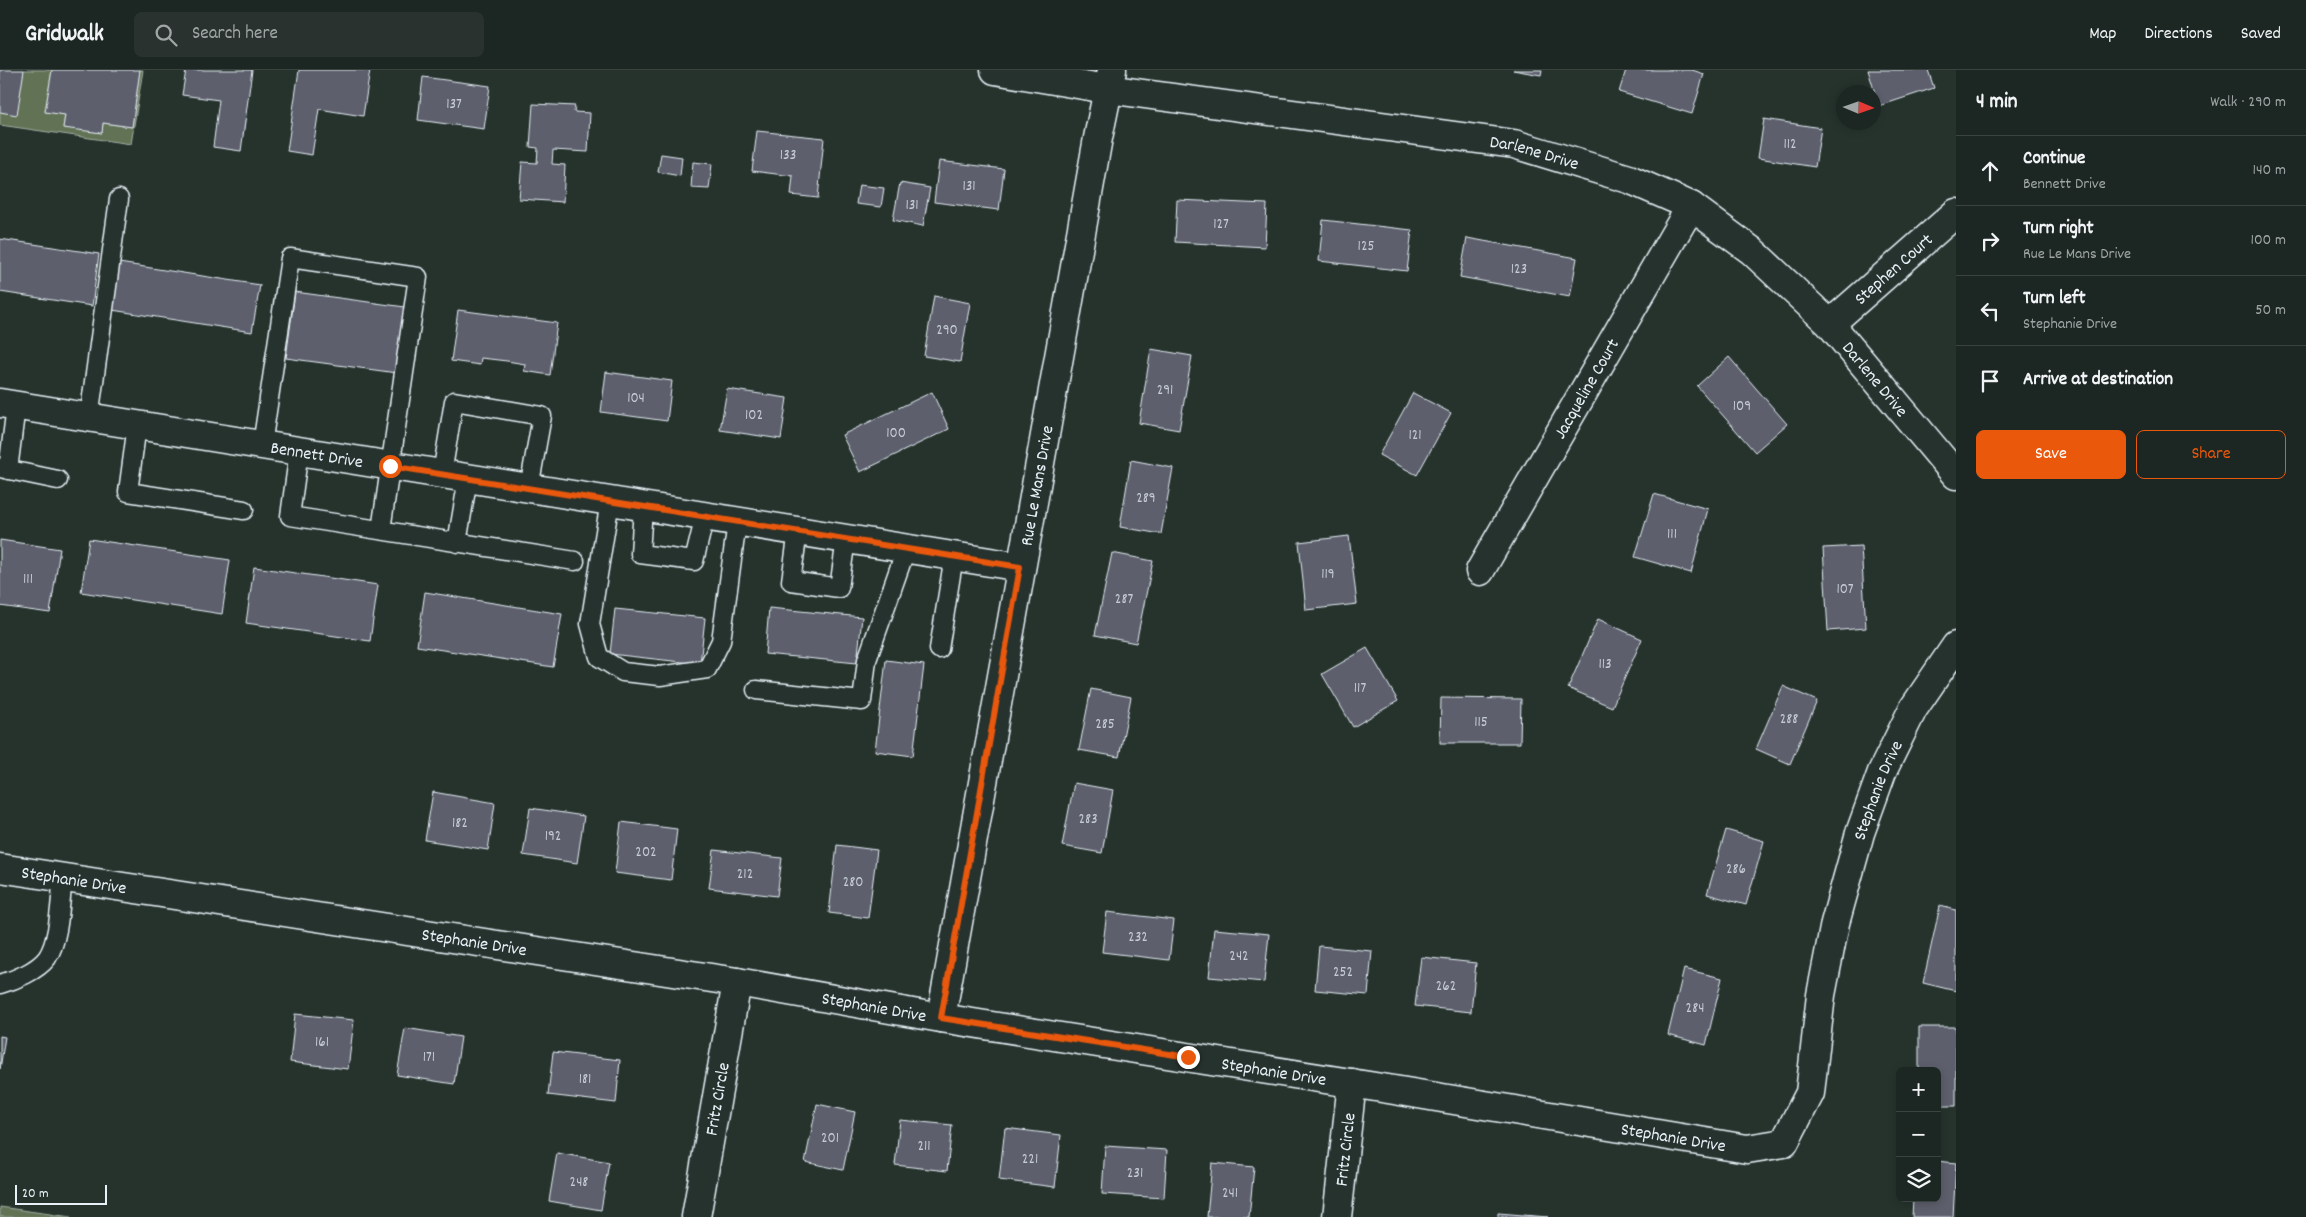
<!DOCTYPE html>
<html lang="en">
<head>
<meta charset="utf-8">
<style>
  :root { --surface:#1c2622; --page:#29322f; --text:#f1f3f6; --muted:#a0a5a5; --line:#3a4340; --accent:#ea580c }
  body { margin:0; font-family:Dekko,sans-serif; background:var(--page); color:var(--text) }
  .controls { position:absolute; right:15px; bottom:15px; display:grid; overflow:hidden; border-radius:8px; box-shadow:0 2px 8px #0003 }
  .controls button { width:45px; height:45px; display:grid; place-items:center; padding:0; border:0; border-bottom:1px solid var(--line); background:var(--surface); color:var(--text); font:25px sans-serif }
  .compass { position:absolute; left:1836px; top:15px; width:45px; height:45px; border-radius:50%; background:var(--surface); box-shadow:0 2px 8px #0003; rotate:92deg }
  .scale { position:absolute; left:15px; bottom:12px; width:92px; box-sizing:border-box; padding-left:5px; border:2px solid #e8f1f8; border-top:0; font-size:14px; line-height:18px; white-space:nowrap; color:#e8f1f8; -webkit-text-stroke:4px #26332d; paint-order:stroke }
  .stop { position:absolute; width:15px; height:15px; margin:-11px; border:4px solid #ea580c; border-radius:50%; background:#fff }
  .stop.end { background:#ea580c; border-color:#fff; box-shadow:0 1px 5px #0008 }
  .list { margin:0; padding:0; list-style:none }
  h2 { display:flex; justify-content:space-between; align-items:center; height:65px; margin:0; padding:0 20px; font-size:21px }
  h2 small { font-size:16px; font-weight:400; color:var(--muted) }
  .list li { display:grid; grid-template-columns:32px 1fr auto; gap:15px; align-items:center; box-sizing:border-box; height:70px; padding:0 20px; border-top:1px solid var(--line) }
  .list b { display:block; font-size:19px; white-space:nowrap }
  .list p { margin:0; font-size:16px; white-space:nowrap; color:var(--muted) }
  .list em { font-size:16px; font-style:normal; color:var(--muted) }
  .actions { display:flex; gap:10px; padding:15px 20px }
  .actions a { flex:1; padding:11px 0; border:1px solid var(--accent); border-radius:8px; text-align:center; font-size:18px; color:var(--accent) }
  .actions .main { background:var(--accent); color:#fff }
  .icon { flex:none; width:28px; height:28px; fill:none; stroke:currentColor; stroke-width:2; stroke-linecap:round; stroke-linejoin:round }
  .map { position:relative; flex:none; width:1956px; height:1147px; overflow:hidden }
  header { display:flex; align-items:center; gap:30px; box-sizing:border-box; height:70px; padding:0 25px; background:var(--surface); border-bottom:1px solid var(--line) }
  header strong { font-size:24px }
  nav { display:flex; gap:28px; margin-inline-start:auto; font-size:18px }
  .search { width:350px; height:45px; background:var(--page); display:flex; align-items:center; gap:12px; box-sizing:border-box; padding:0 18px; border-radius:8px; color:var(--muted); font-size:19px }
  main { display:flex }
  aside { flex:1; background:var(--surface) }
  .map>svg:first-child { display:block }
</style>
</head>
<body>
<header>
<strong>Gridwalk</strong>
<div class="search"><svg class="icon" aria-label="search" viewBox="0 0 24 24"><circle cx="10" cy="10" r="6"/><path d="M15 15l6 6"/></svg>Search here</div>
<nav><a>Map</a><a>Directions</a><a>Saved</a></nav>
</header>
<main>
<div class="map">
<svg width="1956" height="1147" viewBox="0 0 1956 1147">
  <rect width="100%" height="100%" fill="#26332d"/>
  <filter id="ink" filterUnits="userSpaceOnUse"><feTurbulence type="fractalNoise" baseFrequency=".02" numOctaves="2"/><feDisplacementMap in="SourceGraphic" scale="10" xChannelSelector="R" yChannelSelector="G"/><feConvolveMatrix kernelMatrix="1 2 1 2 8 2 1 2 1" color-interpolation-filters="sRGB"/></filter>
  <g filter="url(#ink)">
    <!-- green -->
    <path fill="#627254" stroke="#a5b2a6" d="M24,0h28l-7,41 20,4 -2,12 39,6 1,-10 29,4 8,-57h3l-12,74 -131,-19v-13z
      M0,1137l71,10h-71z"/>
    <!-- building -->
    <path fill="#5d5f6c" stroke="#e8f1f8" d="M0,0h24l-7,45 -17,-3z
      M52,0h88l-8,57 -29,-4 -1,10 -39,-5 2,-13 -20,-3z
      M186,0h66l-11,81 -28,-4 6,-47 -37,-5z
      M299,0h71l-7,46 -44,-7 -7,46 -25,-4z
      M1513,0h29l-1,5z
      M1626,0h66l12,4 -12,40 -73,-22z
      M1868,0h60l6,18 -55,18z
      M423,7l67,9 -6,43 -66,-9z
      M533,34l42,2 -1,6 16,1 -2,39 -35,-2 -1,14 13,1 -2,37 -44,-3 3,-37 15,1 1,-15 -8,-1z
      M1764,49l57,9 -6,39 -57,-9z
      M757,61l67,7 -6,60 -27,-3 2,-19 -41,-5z
      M661,84l21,3 -2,19 -22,-4z
      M939,91l65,8 -5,41 -65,-8z
      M693,92l19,2 -3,25 -18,-1z
      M900,113l30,5 -7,38 -30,-6z
      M859,115l25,3 -3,19 -25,-3z
      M1177,130l90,4 -2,43 -90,-5z
      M1323,150l89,10 -5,41 -88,-10z
      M1467,168l110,20 -7,39 -110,-20z
      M0,169l99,15 -7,52 -92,-14z
      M119,193l141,22 -8,47 -140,-22z
      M295,222l110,15 -8,66 -111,-15z
      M934,226l36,7 -10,59 -36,-6z
      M458,240l99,13 -7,52 -26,-4 1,-7 -18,-3 -26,-3 -1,7 -29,-4z
      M1151,279l41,7 -13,74 -40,-7z
      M1729,287l58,67 -32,28 -58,-66z
      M606,302l66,9 -5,40 -66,-9z
      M727,319l60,9 -6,41 -61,-9z
      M932,322l17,37 -89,43 -18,-37z
      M1413,323l38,20 -34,62 -38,-20z
      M1131,390l42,8 -12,66 -41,-7z
      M1654,424l54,15 -17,64 -56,-16z
      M1349,466l8,68 -51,6 -7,-68z
      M89,469l141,21 -8,54 -141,-22z
      M0,470l60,9 -10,64 -50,-7z
      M1861,476l5,82 -38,3 -5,-83z
      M1112,483l41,8 -17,82 -41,-8z
      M254,497l124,18 -8,56 -124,-18z
      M425,522l137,22 -9,53 -136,-21z
      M769,538l93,9 -5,46 -92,-9z
      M615,539l90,9 -5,46 -90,-10z
      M1598,549l44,20 -30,68 -44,-19z
      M1367,578l31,53 -45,26 -31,-53z
      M886,590l38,5 -11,91 -38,-5z
      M1783,616l34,15 -27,63 -34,-15z
      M1091,619l40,8 -12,60 -40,-7z
      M1441,628l80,1 -1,44h-80z
      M1074,713l39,7 -11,63 -40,-7z
      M433,722l62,11 -7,47 -63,-10z
      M530,738l54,8 -7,47 -54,-8z
      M621,752l56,7 -6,51 -56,-7z
      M1726,760l38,11 -18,64 -39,-11z
      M837,775l40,5 -9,68 -39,-5z
      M714,780l68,8 -5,38 -68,-8z
      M1940,836l16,4v81l-33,-8z
      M1107,842l67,8 -5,40 -67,-8z
      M1214,859l55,5 -5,48 -55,-5z
      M1319,876l53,5 -4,44 -53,-5z
      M1421,887l55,6 -5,49 -56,-6z
      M1684,899l38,9 -16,67 -38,-10z
      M295,944l59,6 -6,49 -58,-7z
      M1919,957h37v79h-19v-35h-18z
      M405,958l56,9 -7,47 -57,-9z
      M0,966l5,1 -5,32z
      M553,982l67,8 -4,43 -68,-8z
      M817,1034l38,8 -12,58 -38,-8z
      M900,1050l52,5 -5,46 -52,-6z
      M1005,1058l56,7 -6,52 -56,-7z
      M1105,1076l62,4 -3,48 -62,-4z
      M557,1083l52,9 -8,48 -52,-9z
      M1937,1091l19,2 -3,54h-41l1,-19h24z
      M1212,1093l42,4 -5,50h-42z
      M1498,1143l50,4h-50z"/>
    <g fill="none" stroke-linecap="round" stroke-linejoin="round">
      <defs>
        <path id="service" d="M89,348l30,-219
          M137,355l-9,67 116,18
          M262,375l28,-187 128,19 -37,253
          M299,381l-9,65 285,45
          M0,398l58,12
          M8,400l8,-64
          M442,404l12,-73 88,15 -13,72
          M610,431l-20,123 9,33 24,15 37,4 47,-7 14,-28 16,-119
          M643,437l-3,47 54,7 11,-45
          M798,461l-7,50 48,7 7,-49
          M457,473l11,-65
          M939,579l15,-93
          M756,620l106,11 5,-41 39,-111
          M0,914c15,-4 37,-13 47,-26 13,-19 13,-58 16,-80"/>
        <g id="minor">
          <path id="s1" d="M995,0l112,19 407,55 115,35 62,27 61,45 78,73 126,151"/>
          <path id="s2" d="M1830,254l126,-111"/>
          <path id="s3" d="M0,333l1021,164"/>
          <path id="s4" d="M1480,501l211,-365"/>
          <path id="s5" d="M0,798l737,114 204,36 447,71 359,60 37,-6 26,-50 11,-98 14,-72 25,-90 22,-61 31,-63 43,-63"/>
          <path id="s6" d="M941,948l157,-880 14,-68"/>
          <path id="s7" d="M696,1147l41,-235"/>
          <path id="s8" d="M1337,1147l15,-134"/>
        </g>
      </defs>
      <!-- service casing -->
      <use href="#service" stroke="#e8f1f8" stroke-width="21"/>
      <!-- minor casing -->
      <use href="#minor" stroke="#e8f1f8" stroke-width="31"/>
      <!-- service -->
      <use href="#service" stroke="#26332d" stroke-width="18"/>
      <!-- minor -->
      <use href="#minor" stroke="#26332d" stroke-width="28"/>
    </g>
  </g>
  <g fill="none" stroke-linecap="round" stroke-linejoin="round" filter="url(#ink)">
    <!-- route -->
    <path stroke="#ea580c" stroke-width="6" d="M390,396l630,101 -79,451 247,39"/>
  </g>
  <g text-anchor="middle" stroke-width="4" stroke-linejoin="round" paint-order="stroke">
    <!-- number labels -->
    <g font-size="15" fill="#c5ccd5">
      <text x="454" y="38">137</text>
      <text x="1790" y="78">112</text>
      <text x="788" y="89">133</text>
      <text x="969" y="120">131</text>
      <text x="912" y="139">131</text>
      <text x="1221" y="158">127</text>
      <text x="1366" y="180">125</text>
      <text x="1519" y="203">123</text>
      <text x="947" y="264">290</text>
      <text x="1165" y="324">291</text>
      <text x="636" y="332">104</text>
      <text x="1742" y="340">109</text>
      <text x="754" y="349">102</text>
      <text x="896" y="367">100</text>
      <text x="1415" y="369">121</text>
      <text x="1146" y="432">289</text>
      <text x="1672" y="468">111</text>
      <text x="1328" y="508">119</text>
      <text x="28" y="513">111</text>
      <text x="1845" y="523">107</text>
      <text x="1124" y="533">287</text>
      <text x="1605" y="598">113</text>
      <text x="1360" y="622">117</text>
      <text x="1789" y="653">288</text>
      <text x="1481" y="656">115</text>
      <text x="1105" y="658">285</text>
      <text x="1088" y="753">283</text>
      <text x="460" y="757">182</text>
      <text x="553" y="770">192</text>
      <text x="646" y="786">202</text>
      <text x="1736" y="803">286</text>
      <text x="745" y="808">212</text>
      <text x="853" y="816">280</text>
      <text x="1138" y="871">232</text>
      <text x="1239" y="890">242</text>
      <text x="1343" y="906">252</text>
      <text x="1446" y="920">262</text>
      <text x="1695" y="942">284</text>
      <text x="322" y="976">161</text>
      <text x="429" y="991">171</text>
      <text x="585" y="1013">181</text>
      <text x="830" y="1072">201</text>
      <text x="924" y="1080">211</text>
      <text x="1030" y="1093">221</text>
      <text x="1135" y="1107">231</text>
      <text x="579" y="1116">248</text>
      <text x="1230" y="1127">241</text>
    </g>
    <!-- street labels -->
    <g font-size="18" fill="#e8f1f8" stroke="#26332d">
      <text dy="6" stroke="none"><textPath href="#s1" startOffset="546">Darlene Drive</textPath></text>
      <text dy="6" stroke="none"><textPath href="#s2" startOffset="84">Stephen Court</textPath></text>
      <text dy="6" stroke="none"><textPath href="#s1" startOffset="966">Darlene Drive</textPath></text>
      <text dy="6" stroke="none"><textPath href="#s4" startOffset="211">Jacqueline Court</textPath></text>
      <text dy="6" stroke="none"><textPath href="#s3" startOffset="321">Bennett Drive</textPath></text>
      <text dy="6" stroke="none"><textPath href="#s6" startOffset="541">Rue Le Mans Drive</textPath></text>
      <text dy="6" stroke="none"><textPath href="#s5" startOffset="2175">Stephanie Drive</textPath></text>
      <text dy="6" stroke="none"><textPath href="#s5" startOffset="75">Stephanie Drive</textPath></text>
      <text dy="6" stroke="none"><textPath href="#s5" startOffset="480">Stephanie Drive</textPath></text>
      <text dy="6" stroke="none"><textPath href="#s5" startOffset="885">Stephanie Drive</textPath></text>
      <text dy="6" stroke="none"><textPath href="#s5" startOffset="1290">Stephanie Drive</textPath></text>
      <text dy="6" stroke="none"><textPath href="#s7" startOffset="120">Fritz Circle</textPath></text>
      <text dy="6" stroke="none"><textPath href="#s5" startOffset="1695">Stephanie Drive</textPath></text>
      <text dy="6" stroke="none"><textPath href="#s8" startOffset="68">Fritz Circle</textPath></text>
    </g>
  </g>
</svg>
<div class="controls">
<button>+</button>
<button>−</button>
<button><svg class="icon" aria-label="layers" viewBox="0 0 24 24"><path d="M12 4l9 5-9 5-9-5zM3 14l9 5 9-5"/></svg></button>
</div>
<svg class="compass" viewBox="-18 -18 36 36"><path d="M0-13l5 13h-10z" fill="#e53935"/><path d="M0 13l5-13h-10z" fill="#a0a5a5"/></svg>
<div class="scale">20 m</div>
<div class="stop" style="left:390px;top:396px"></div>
<div class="stop end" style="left:1188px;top:987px"></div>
</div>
<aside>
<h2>4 min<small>Walk · 290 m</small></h2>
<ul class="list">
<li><svg class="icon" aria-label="ahead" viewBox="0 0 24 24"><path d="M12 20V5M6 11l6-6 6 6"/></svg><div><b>Continue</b><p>Bennett Drive</p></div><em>140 m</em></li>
<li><svg class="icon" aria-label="right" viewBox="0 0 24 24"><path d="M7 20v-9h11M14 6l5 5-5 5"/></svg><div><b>Turn right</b><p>Rue Le Mans Drive</p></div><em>100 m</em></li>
<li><svg class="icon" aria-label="left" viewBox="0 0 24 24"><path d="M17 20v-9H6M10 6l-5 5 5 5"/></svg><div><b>Turn left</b><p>Stephanie Drive</p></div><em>50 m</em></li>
<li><svg class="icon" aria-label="arrive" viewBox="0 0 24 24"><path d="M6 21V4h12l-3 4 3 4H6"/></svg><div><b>Arrive at destination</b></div></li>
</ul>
<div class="actions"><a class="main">Save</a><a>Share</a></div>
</aside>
</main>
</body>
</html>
